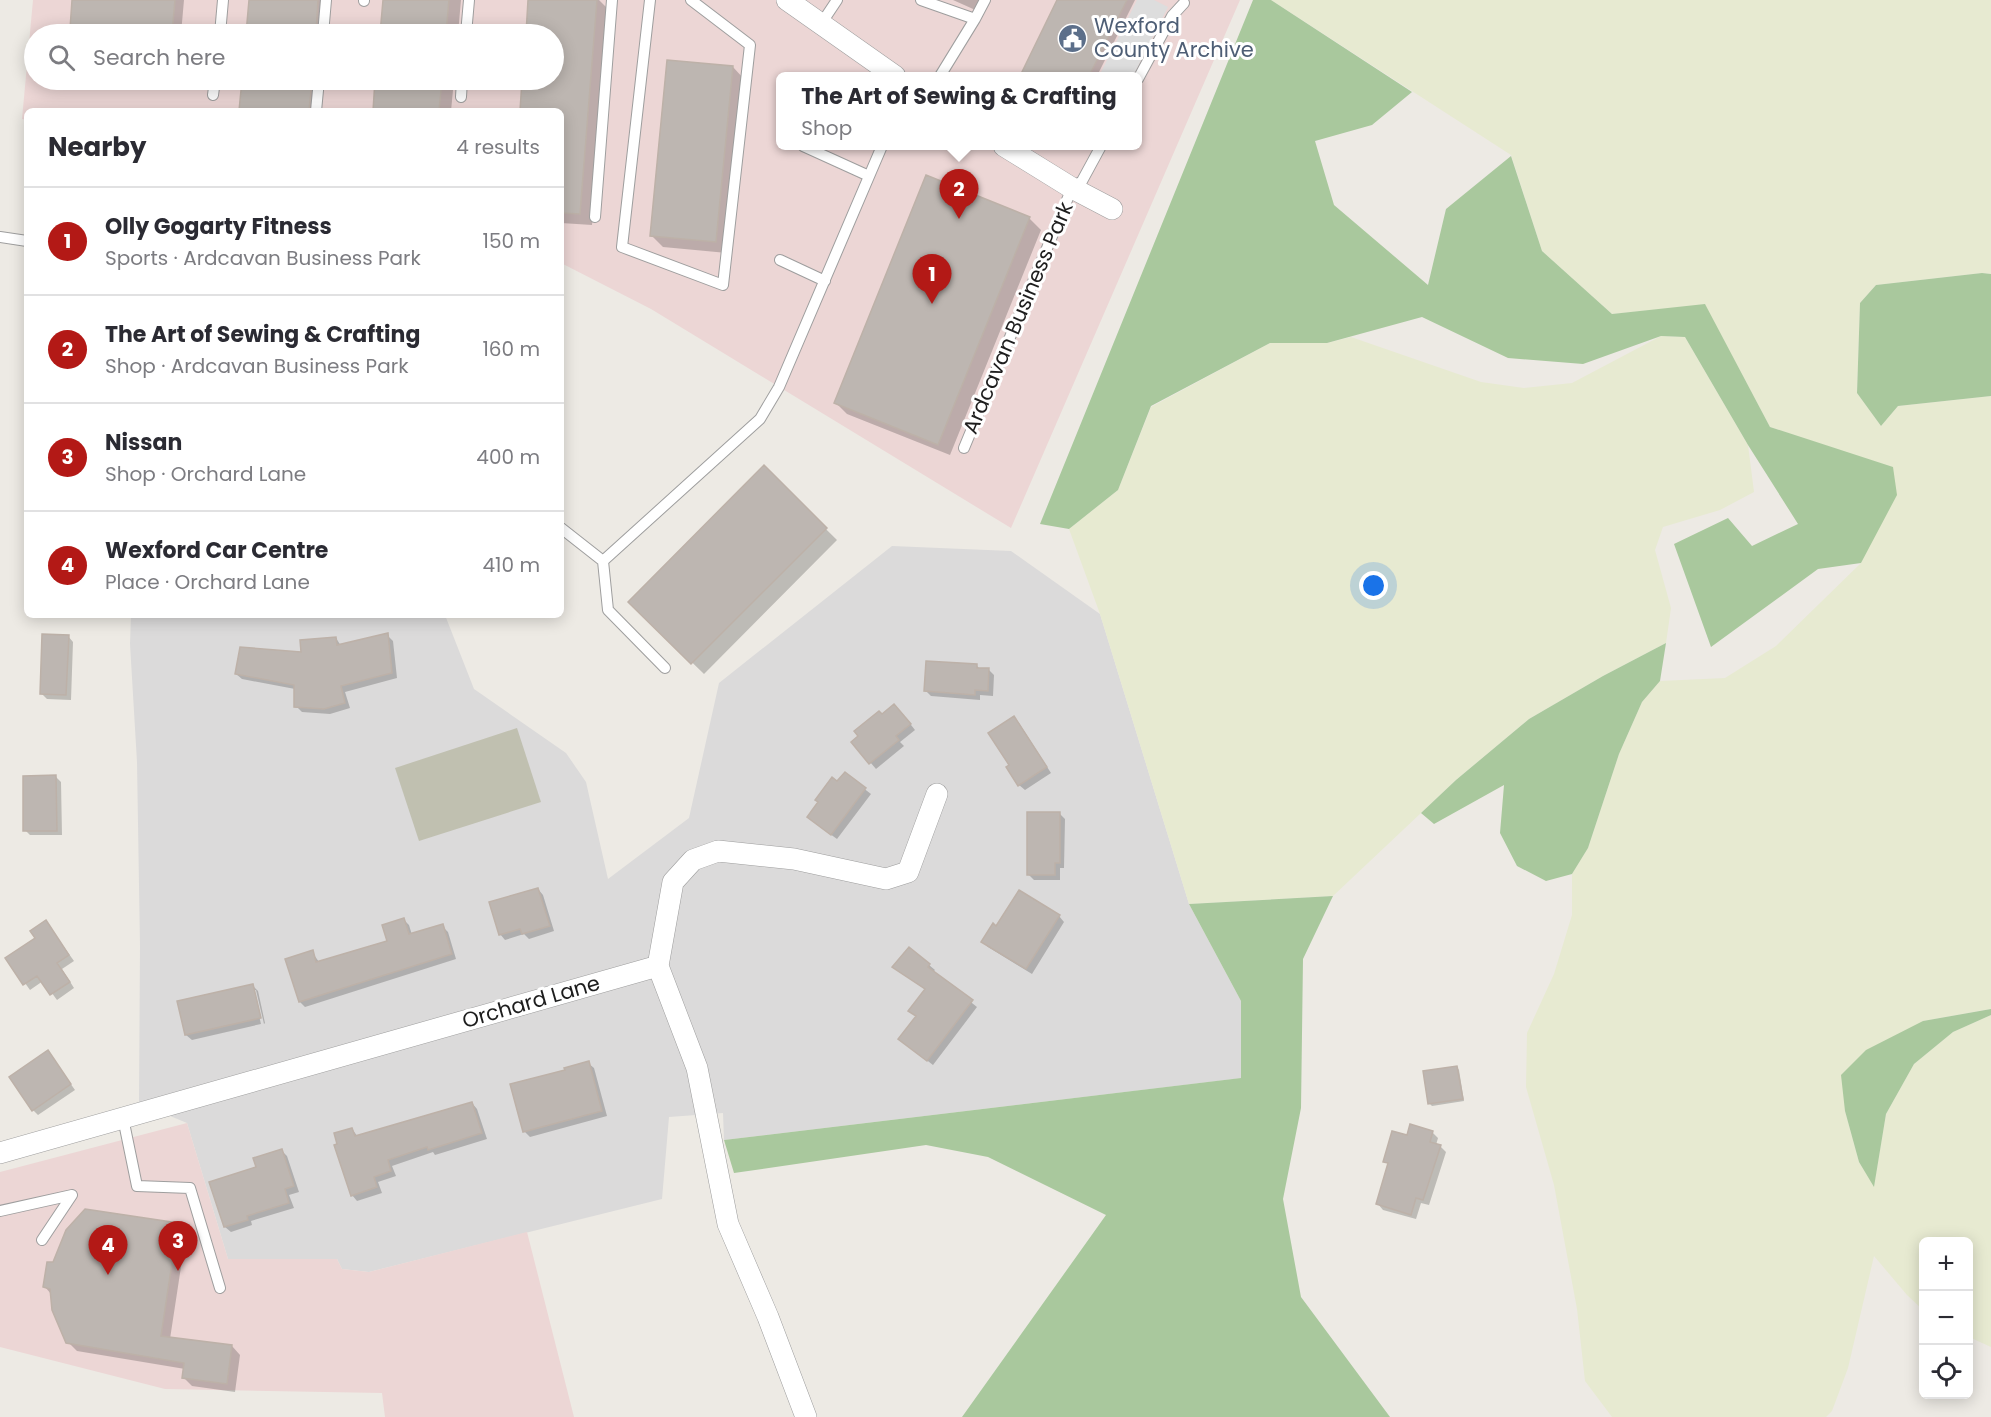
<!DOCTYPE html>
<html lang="en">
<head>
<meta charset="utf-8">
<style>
  :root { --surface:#fff; --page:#f7f7f7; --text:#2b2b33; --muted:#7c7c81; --line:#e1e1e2; --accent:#b31916 }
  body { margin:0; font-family:Poppins,sans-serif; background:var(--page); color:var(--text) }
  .controls { position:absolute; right:18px; bottom:18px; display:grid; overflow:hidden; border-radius:9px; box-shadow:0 3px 15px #0003 }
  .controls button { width:54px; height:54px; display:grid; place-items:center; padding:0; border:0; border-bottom:2px solid var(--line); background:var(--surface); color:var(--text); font:30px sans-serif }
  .you { position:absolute; left:1374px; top:586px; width:21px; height:21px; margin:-15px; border:4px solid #fff; border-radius:50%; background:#1a73e8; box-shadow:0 0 0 9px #1a73e833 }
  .badge { display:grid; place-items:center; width:39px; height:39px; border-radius:50%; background:var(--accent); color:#fff; font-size:20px; font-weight:700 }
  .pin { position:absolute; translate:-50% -50px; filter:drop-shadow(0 2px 3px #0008) }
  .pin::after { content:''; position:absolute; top:32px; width:21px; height:18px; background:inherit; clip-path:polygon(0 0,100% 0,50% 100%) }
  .popup { position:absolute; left:776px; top:72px; width:366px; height:78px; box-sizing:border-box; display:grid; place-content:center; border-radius:9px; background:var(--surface); filter:drop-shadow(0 2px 4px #0005); font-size:20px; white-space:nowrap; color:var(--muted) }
  .popup b { font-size:22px; color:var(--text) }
  .popup::after { content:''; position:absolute; left:50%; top:100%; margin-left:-12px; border:12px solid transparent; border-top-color:var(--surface) }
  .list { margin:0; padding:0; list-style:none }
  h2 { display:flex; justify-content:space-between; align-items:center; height:78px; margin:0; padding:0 24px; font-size:26px }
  h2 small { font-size:20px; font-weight:400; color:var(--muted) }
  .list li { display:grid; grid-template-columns:39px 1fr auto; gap:18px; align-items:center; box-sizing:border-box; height:108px; padding:0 24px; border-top:2px solid var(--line) }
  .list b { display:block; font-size:22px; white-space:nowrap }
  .list p { margin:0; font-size:20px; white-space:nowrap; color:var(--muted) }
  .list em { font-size:20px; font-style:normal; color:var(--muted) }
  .icon { flex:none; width:33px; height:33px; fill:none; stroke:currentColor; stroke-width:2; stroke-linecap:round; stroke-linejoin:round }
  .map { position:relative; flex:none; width:1991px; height:1417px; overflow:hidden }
  .search { position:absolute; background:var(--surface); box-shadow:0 3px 15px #0003; left:24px; top:24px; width:540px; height:66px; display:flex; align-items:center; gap:15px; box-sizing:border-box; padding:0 21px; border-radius:33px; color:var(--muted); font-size:22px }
  .panel { position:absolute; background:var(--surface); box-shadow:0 3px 15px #0003; left:24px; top:108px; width:540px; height:510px; border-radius:9px }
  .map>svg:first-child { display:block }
</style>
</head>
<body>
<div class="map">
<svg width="1991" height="1417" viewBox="0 0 1991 1417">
  <rect width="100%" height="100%" fill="#edeae4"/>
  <!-- residential -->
  <path fill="#dbdada" d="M892,546l119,5 89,63 89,290 52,97 1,77 -518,62 -1,-27 -54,4 -7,82 -293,73 -27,-3 -5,-10h-109l-41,-136 -48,-20 1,-157 -3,-184 -7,-118 1,-29h314l29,74 92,64 20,29 22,97 81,-61 30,-135z"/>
  <!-- commercial -->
  <path fill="#ecd6d5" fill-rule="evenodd" d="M33,0h1207l-229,528 -360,-219 -90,-46v-152h-534v9l-5,-1zM34,34h520v46h-520zM780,76h358v70h-358z
    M187,1123l41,136h109l5,10 27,3 158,-40 47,185h-189l-3,-24 -217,-4 -165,-42v-175z"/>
  <!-- construction -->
  <path fill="#c0c0b0" d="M517,728l24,74 -122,39 -24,-73z"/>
  <!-- farmland -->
  <path fill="#e7ead1" d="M1271,0h720v274l-9,-1 -106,12 -16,18 -3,90 24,33 17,-20 93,-10v613l-68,12 -78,90 14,51 15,24 12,-72 28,-50 39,-32 38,-17v332l-22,-10 -1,-95h-44l-1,68 -16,-15 -33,-39 -26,112 -16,43 -6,6h-214l-27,-36 -8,-72 -23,-124 -28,-98 1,-54 27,-59 18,-59v-41l16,-26 31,-94 23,-52 18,-21 65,-3 51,-32 85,-83 32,-95 -123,-41 -65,-122 -93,9 -70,-63 -31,-96z
    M1661,336l24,1 63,108 6,47 -34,18 -57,17 -8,23 16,58 -5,35 -63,33 -74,43 -73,61 -123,116 -144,8 -89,-290 -31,-85 49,-39 33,-83 119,-64h57l24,-6 130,45 43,6 48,-5z"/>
  <!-- forest -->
  <path fill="#a9c89d" d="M1253,0h18l141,92 -40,33 -57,16 19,64 94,80 18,-76 65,-53 31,95 70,63 93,-10 65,123 123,40 4,28 -36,68 -43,6 -107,78 -37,-103 54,-26 24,28 46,-22 -50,-79 -63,-108 -24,-1 -78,28 -75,-6 -86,-41 -95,26h-57l-119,63 -33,84 -49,39 -29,-5z
    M1982,273l9,1v122l-93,10 -17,20 -24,-33 3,-90 16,-18z
    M1666,643l-6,38 -18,21 -23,52 -31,94 -16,26 -26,7 -29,-15 -17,-33 4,-48 -70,39 -13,-11 35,-33 73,-61 74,-43z
    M1333,896l-30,63 -2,149 -18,91 18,98 89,120h-428l144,-202 -118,-58 -62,-12 -192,28 -10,-33 517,-62v-77l-52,-97z
    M1991,1009v6l-38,17 -39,32 -28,50 -12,73 -15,-25 -14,-51 -4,-36 25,-25 57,-29z"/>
  <!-- parking -->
  <path fill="#ddd" d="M1137,0h17l14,7 -35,69h-34z"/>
  <!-- shadow -->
  <path fill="#0003" d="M74,0h110l-3,34h-104l-6,-6z
    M251,0h80l-3,34h-80z
    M384,0h77l-3,34h-77z
    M530,0h69l9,9 -16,216 -31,-2v-112h-40l3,-31h30v-46h-27z
    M953,0h35l-6,13z
    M1059,0h76l-38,76h-76z
    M733,67l11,12 -17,174 -64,-6 -12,-12z
    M150,80h27v2z
    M243,80h81l-3,31h-81z
    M377,80h77l-3,31h-77z
    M1029,218l12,12 -91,225 -103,-41 -11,-11z
    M764,468l73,72 -133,134 -74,-72z
    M387,635l6,6 4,37 -52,14 5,16 -20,6 -28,-2 -6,-6 -1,-17 -53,-10 -6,-5 67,-20 33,-16 5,8z
    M68,636l5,6 -2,58 -24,-1 -6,-6z
    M977,666l3,3 9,1 5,5 -1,21 -13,-1v5l-49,-4 -5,-5z
    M900,711l15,19 -15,12 4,4 -28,23 -23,-27 29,-26z
    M1014,718l5,5 32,50 -26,17 -6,-5 -8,-20z
    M845,774l26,20 -34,45 -22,-16z
    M56,777l5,5 1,53h-32l-5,-5z
    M1059,813l6,6 -1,49h-4v12h-26l-6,-6z
    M538,889l5,6 11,36 -25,8 -5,-5 -19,6 -5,-6z
    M1059,916l5,6 -32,52 -44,-27 -5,-5 13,-14z
    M404,920l5,5 3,10 30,-9 6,6 8,27 -151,48 -5,-5 12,-50 7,10 70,-20z
    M46,922l28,39 -12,8 12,19 -17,12 -14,-19 -13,9 -23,-32 30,-20z
    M929,965l6,5 -2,2 44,35 -44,58 -27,-21 20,-54 -32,-23z
    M253,986l5,5 7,32 -1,1 -8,-34h-3l8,34 -69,16 -6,-5z
    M48,1052l27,38 -37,25 -5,-5z
    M588,1063l6,5 13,48 -77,21 -5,-5 42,-61z
    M1457,1067l2,3 5,31 -32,5 -2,-2z
    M472,1103l5,6 10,30 -52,16 -2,-3 -41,14 4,10 -18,6 4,11 -25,8 -5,-6v-66l6,8z
    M1432,1132l6,6 -2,7 4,1 6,6 -17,53 -8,-2 -5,16 -33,-9 -5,-6 11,-39 -4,-4 23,-25z
    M282,1151l5,5 12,36 -10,3 5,13 -43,13 1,4 -21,7 -6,-5z
    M177,1225l9,9 -16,105 62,7 8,9 -5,37 -43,-6 -8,-8 1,-9 -108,-18 -9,-9 -16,-47 -7,-8 9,-24z"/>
  <!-- building -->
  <path fill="#bdb6b1" stroke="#bdb1a8" stroke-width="1.5" d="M72,0h103l-3,34h-85v-3l-17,-2z
    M249,0h69l-2,34h-70z
    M383,0h66l-3,34h-66z
    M528,0h69l-17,214 -19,-1v-102h-41l2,-31h32v-46h-28z
    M1057,0h70l-38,76h-69z
    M667,60l66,6 -17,176 -66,-6z
    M242,80h70l-3,31h-70z
    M375,80h67l-3,31h-66z
    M926,175l104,42 -92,228 -104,-42z
    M764,465l63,63 -136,136 -63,-62z
    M388,633l4,40 -51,13 4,17 -21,6 -30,-2v-22l-59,-11 5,-27 61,5 -1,-12 36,-3 1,8z
    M42,634l27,1 -3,60 -26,-1z
    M926,661l51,3v4h12l-1,23 -13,-1v5l-51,-4z
    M894,704l17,20 -15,12 3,4 -30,24 -18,-22 7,-6 -4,-5 25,-20 3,3z
    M1014,716l33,51 -29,19 -12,-19 3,-2 -21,-32z
    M845,772l21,16 -35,47 -24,-18 11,-15 -3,-2 17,-23 5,4z
    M56,775l1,56h-34v-55z
    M1027,812h33v51h-5v12h-28z
    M538,888l12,38 -28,8 -2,-5 -21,6 -10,-33z
    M1019,890l41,25 -34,54 -45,-27 12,-19 3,3z
    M404,918l5,16 34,-10 9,30 -153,48 -14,-43 28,-9 3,12 71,-21 -5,-16z
    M46,920l23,35 -12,8 13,19 -20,13 -13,-19 -14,9 -18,-27 30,-20 -5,-7z
    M909,947l21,17 -2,3 45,33 -46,61 -29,-22 18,-23 -8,-5 17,-22 -33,-22z
    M253,984l8,34 -76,17 -8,-34z
    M48,1050l23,34 -39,27 -23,-34z
    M589,1061l13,50 -79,21 -13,-48 55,-14 -1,-2z
    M1457,1066l6,33 -35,5 -5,-33z
    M472,1102l10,31 -54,17 -1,-3 -39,13 3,11 -17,6 3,10 -26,9 -17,-51 3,-1 -3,-11 18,-5 3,8z
    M1410,1124l23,7 -3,11 11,3 -18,55 -7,-2 -5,17 -35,-11 12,-41 -5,-1 9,-31 15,4z
    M282,1149l12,37 -9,3 4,14 -42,13 1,4 -24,7 -15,-45 47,-15 -3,-9z
    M85,1209l93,14 -17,113 71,9 -5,39 -45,-6 2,-15 -118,-20 -14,-33 -2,-21 -7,-2 4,-25h6l13,-32z"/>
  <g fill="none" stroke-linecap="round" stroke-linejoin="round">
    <defs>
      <path id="lane" d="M650,0l-28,247 101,38 27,-240 -59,-45
        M921,0l54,19 -35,57
        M364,1v-1
        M975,19l10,-19
        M821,24l16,-24
        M220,34l3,-34
        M323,34l3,-34
        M466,34l3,-34
        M1138,79l34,-63 12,-13
        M213,95l2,-15
        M461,97l1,-17
        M316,111l3,-31
        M803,146l66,30
        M595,217l17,-217
        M0,237l27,4
        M780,260l45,21
        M964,448l108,-260 10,-7 19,-35
        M561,528l42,33 157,-142 19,-32 103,-241
        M603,561l5,49 57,58
        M123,1118l14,68 53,2 30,100
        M0,1211l72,-16 -30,45"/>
      <path id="street" d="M787,0l108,76
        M1004,146l68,42 40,21
        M658,966l39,102 31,156 40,93 38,100
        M658,966l15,-84 20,-22 25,-9 76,8 92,20 22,-7 29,-78
        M0,1153l658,-187"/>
    </defs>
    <!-- lane casing -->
    <use href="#lane" stroke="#9e9e9e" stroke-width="12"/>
    <!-- street casing -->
    <use href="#street" stroke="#9e9e9e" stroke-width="22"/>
    <!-- lane -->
    <use href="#lane" stroke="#fff" stroke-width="10"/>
    <!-- street -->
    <use href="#street" stroke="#fff" stroke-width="21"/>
  </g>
  <!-- icons -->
  <defs>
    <symbol id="civic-disc" viewBox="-11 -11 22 22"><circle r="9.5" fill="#5c6f8a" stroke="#fff"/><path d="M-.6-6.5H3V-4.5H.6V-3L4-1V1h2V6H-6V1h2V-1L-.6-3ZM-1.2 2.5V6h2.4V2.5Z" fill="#fff"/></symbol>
  </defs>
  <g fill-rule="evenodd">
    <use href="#civic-disc" x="1056" y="22" width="33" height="33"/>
  </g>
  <g text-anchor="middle" stroke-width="6" stroke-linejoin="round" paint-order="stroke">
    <!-- service labels -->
    <g font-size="21" fill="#4e5e75" stroke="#fff" text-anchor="start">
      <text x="1094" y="33">Wexford<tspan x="1094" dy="24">County Archive</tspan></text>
    </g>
    <!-- street labels -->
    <g font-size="21" fill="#1d1d1d" stroke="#fff">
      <text transform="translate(1018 318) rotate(-67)" y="7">Ardcavan Business Park</text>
      <text transform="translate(531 1002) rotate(-16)" y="7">Orchard Lane</text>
    </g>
  </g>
</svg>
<div class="controls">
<button>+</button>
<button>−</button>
<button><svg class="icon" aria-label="locate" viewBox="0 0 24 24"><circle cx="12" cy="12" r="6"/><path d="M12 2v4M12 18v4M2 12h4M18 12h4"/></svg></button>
</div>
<div class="you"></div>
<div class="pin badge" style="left:932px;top:304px">1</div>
<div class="pin badge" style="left:959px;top:219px">2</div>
<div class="popup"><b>The Art of Sewing &amp; Crafting</b>Shop</div>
<div class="pin badge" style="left:178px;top:1271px">3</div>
<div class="pin badge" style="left:108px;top:1275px">4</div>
<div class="search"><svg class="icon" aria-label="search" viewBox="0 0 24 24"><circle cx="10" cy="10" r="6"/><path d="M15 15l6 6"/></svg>Search here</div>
<section class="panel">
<h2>Nearby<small>4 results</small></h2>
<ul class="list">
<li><span class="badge">1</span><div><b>Olly Gogarty Fitness</b><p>Sports · Ardcavan Business Park</p></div><em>150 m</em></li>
<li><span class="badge">2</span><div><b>The Art of Sewing &amp; Crafting</b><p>Shop · Ardcavan Business Park</p></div><em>160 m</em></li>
<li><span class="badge">3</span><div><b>Nissan</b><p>Shop · Orchard Lane</p></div><em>400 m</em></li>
<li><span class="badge">4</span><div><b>Wexford Car Centre</b><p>Place · Orchard Lane</p></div><em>410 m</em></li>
</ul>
</section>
</div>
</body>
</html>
